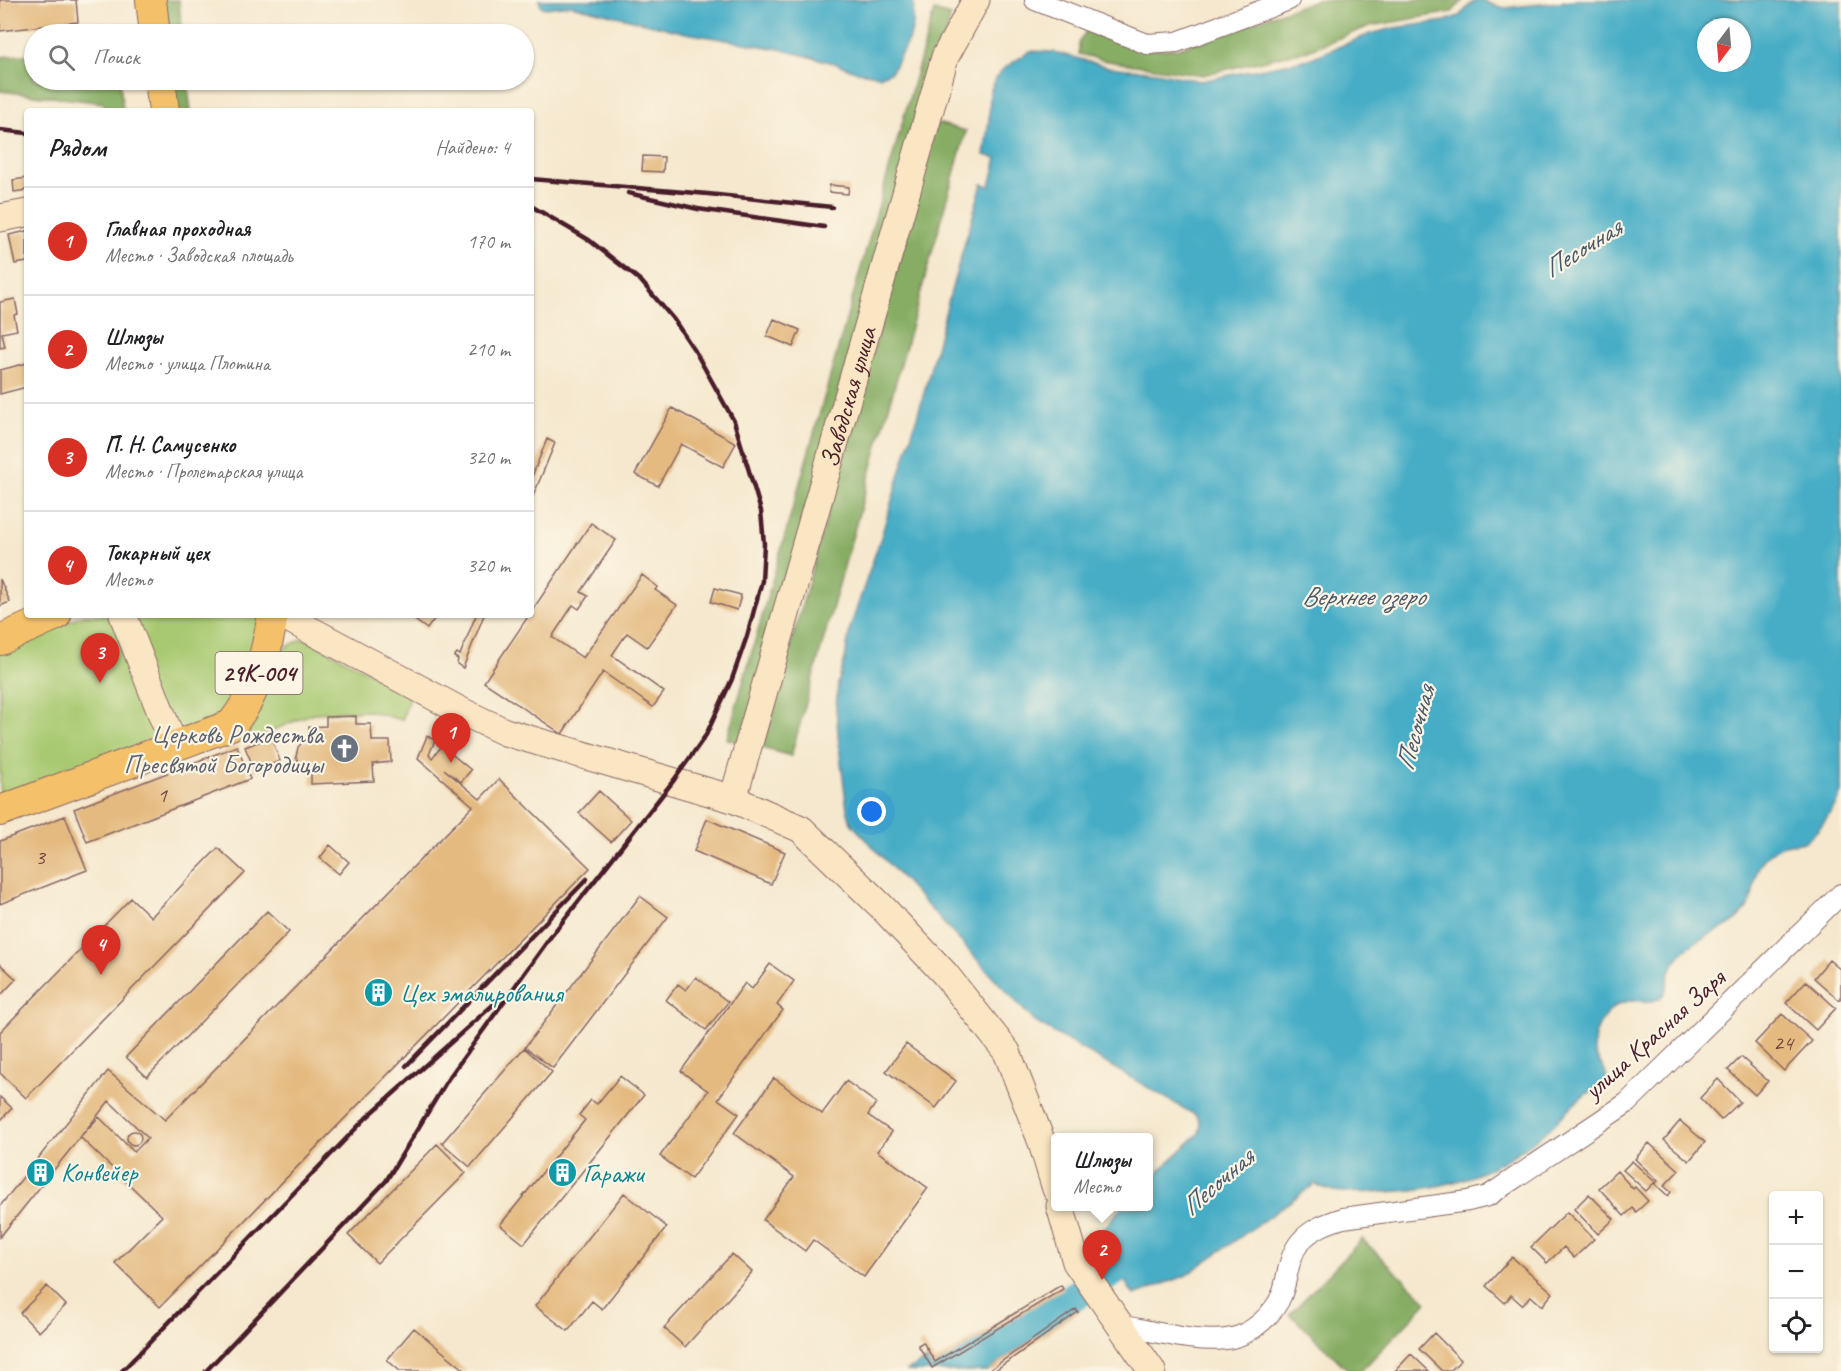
<!DOCTYPE html>
<html lang="ru">
<head>
<meta charset="utf-8">
<style>
  :root { --surface:#fff; --page:#f6f6f6; --text:#202124; --muted:#757577; --line:#e0e0e0; --accent:#d93025 }
  body { margin:0; font-family:Caveat,sans-serif; background:var(--page); color:var(--text) }
  .controls { position:absolute; right:18px; bottom:18px; display:grid; overflow:hidden; border-radius:6px; box-shadow:0 2px 4px #0004 }
  .controls button { width:54px; height:54px; display:grid; place-items:center; padding:0; border:0; border-bottom:2px solid var(--line); background:var(--surface); color:var(--text); font:30px sans-serif }
  .compass { position:absolute; left:1697px; top:18px; width:54px; height:54px; border-radius:50%; background:var(--surface); box-shadow:0 2px 4px #0004; rotate:196deg }
  .you { position:absolute; left:872px; top:812px; width:21px; height:21px; margin:-15px; border:4px solid #fff; border-radius:50%; background:#1a73e8; box-shadow:0 0 0 9px #1a73e833 }
  .badge { display:grid; place-items:center; width:39px; height:39px; border-radius:50%; background:var(--accent); color:#fff; font-size:20px; font-weight:700 }
  .pin { position:absolute; translate:-50% -50px; filter:drop-shadow(0 2px 3px #0008) }
  .pin::after { content:''; position:absolute; top:32px; width:21px; height:18px; background:inherit; clip-path:polygon(0 0,100% 0,50% 100%) }
  .popup { position:absolute; left:1051px; top:1133px; width:102px; height:78px; box-sizing:border-box; display:grid; place-content:center; border-radius:6px; background:var(--surface); filter:drop-shadow(0 2px 4px #0005); font-size:20px; white-space:nowrap; color:var(--muted) }
  .popup b { font-size:22px; color:var(--text) }
  .popup::after { content:''; position:absolute; left:50%; top:100%; margin-left:-12px; border:12px solid transparent; border-top-color:var(--surface) }
  .list { margin:0; padding:0; list-style:none }
  h2 { display:flex; justify-content:space-between; align-items:center; height:78px; margin:0; padding:0 24px; font-size:26px }
  h2 small { font-size:20px; font-weight:400; color:var(--muted) }
  .list li { display:grid; grid-template-columns:39px 1fr auto; gap:18px; align-items:center; box-sizing:border-box; height:108px; padding:0 24px; border-top:2px solid var(--line) }
  .list b { display:block; font-size:22px; white-space:nowrap }
  .list p { margin:0; font-size:20px; white-space:nowrap; color:var(--muted) }
  .list em { font-size:20px; font-style:normal; color:var(--muted) }
  .icon { flex:none; width:33px; height:33px; fill:none; stroke:currentColor; stroke-width:2; stroke-linecap:round; stroke-linejoin:round }
  .map { position:relative; flex:none; width:1841px; height:1371px; overflow:hidden }
  .search { position:absolute; background:var(--surface); box-shadow:0 2px 4px #0004; left:24px; top:24px; width:510px; height:66px; display:flex; align-items:center; gap:15px; box-sizing:border-box; padding:0 21px; border-radius:33px; color:var(--muted); font-size:22px }
  .panel { position:absolute; background:var(--surface); box-shadow:0 2px 4px #0004; left:24px; top:108px; width:510px; height:510px; border-radius:6px }
  .map>svg:first-child { display:block }
</style>
</head>
<body>
<div class="map">
<svg width="1841" height="1371" viewBox="0 0 1841 1371">
  <rect width="100%" height="100%" fill="#fcf5e5"/>
  <filter id="ink" filterUnits="userSpaceOnUse"><feTurbulence type="fractalNoise" baseFrequency=".0167" numOctaves="2"/><feDisplacementMap in="SourceGraphic" scale="12" xChannelSelector="R" yChannelSelector="G"/><feConvolveMatrix kernelMatrix="1 2 1 2 8 2 1 2 1" color-interpolation-filters="sRGB"/></filter>
  <filter id="wash" filterUnits="userSpaceOnUse"><feTurbulence type="fractalNoise" baseFrequency=".008" numOctaves="4" result="noise"/><feDisplacementMap in="SourceGraphic" scale="24" xChannelSelector="R" yChannelSelector="G"/><feGaussianBlur stdDeviation="1.35" result="paint"/><feColorMatrix in="noise" values="0 0 0 0 0 0 0 0 0 0 0 0 0 0 0 0 0 1.4 0 .05"/><feComposite in="paint" operator="in"/></filter>
  <g filter="url(#wash)">
    <rect width="100%" height="100%" fill="#f5e8ce"/>
    <!-- green -->
    <path fill="#a8c971" stroke="#79744e" stroke-width="1.5" d="M83,615h173l5,2 -3,26 -31,71 -227,84v-146z
      M304,638l106,56 -8,26 -33,-9 -56,2 -62,27 -5,-12 32,-77z"/>
    <!-- forest -->
    <path fill="#86ad63" stroke="#686647" stroke-width="1.5" d="M162,0h17l3,34h-16z
      M1316,0h147l-11,12 -82,14 -62,24 -105,25 -96,-14 -28,-7v-12l7,-11 61,19 32,-2z
      M934,11l17,5 -206,728 -18,-5z
      M34,54v26h86l3,31h-18l-1,-8 -104,-12v-34z
      M171,80h16l4,31h-16z
      M937,123l29,8 -175,625 -29,-8z
      M1362,1239l65,63 -66,69h-12l-59,-57z"/>
    <!-- water -->
    <path fill="#47adc6" stroke="#486678" stroke-width="1.5" fill-rule="evenodd" d="M539,0h375l-1,25 -3,12 -18,34 -11,5 -26,-5 -17,-7 -59,-15 -93,-16 -115,-28 -26,3 -4,-2z
      M1475,0h8l7,4 15,4 72,-8h264v792c-4,13 -25,45 -38,50 -4,2 -8,1 -13,2 -10,1 -20,8 -27,16 -11,14 -7,33 -15,47 -15,23 -45,26 -63,43 -7,6 -12,15 -15,23 -3,8 -2,19 -10,25 -11,8 -30,-4 -47,10 -12,10 -22,28 -18,44 2,11 18,22 9,33 -5,5 -15,6 -20,11 -14,9 -24,24 -36,34 -55,45 -101,61 -171,62 -20,1 -46,2 -62,-8l-130,92 -51,19 -38,-57 26,-31 26,-1 1,-25 50,-48 2,-9 -4,-8 -162,-94 -184,-199 -4,-14 -8,-62 -3,-40 2,-24 7,-24 5,-31 31,-91 42,-140 28,-106 31,-107 8,2 7,-28 -13,-3 5,-35 1,-28 5,-12 7,-10 28,-19 24,1 55,15 47,5 45,9 108,-22 61,-25 24,-6 51,-7 14,-5zM1706,27h36v36h-36z
      M1063,1289l13,20 -88,62h-82l21,-11 5,7z"/>
    <g fill="none" stroke-linecap="round" stroke-linejoin="round">
      <!-- river -->
      <path stroke="#47adc6" stroke-width="30" d="M1035,1321l81,-51 30,-26"/>
    </g>
    <g id="blocks">
      <!-- building -->
      <path fill="#e4ba80" d="M0,0h76l2,22 -78,9z
        M643,156l21,1 -1,15 -21,-1z
        M27,178v12l-13,2 -1,-12z
        M830,185l19,2 -1,7 -19,-2z
        M27,231v31l-12,2 -6,-29z
        M15,299l3,15 -4,1 3,15 -15,3 3,14 -5,1v-46z
        M774,319l26,11 -7,17 -26,-11z
        M27,363v24l-27,7v-24z
        M672,408l64,35 -13,24 -42,-23 -23,42 -23,-12z
        M547,439l8,4 -24,58v-22z
        M591,523l25,17 -35,52 7,4 -9,13 -6,-4 -21,32 31,21 59,-83 16,12 -3,3 22,15 -30,42 -20,-14 -15,22 52,37 -11,15 -50,-35 -41,62 -78,-52z
        M0,579l10,23 -10,4z
        M715,588l26,7 -4,15 -26,-8z
        M408,615h29l-10,14z
        M476,615h8l-21,53 -6,-4 1,-5 -4,-2 3,-4 3,2z
        M356,716v8h15l1,17h18l1,21 -18,2 1,17 -63,3v-13l-11,-5 -4,-9 2,-10 4,-4 8,-3 -1,-13 17,-1v-9z
        M427,736l8,4 -6,15 3,3 10,-12 29,24 -10,12 -17,-13 36,30 19,-20 91,89 -430,439 -45,-44 47,-47 -82,-79 19,-20 35,35 14,-14 -39,-37 -109,136v-31l108,-135 57,49 308,-314 -55,-48z
        M271,737l9,24 -25,10 -10,-24z
        M237,746l13,33 -163,63 -13,-33z
        M599,791l32,29 -20,22 -32,-29z
        M65,816l22,54 -87,34v-63z
        M707,819l78,33 -14,32 -77,-33z
        M330,845l19,17 -10,12 -19,-16z
        M218,848l27,25 -219,225 -26,-25v-41l131,-134 20,19z
        M640,896l28,21 -115,151 -28,-21z
        M267,911l22,21 -142,145 -21,-20z
        M1829,960l12,10v28l-2,2 -25,-22z
        M0,964l16,15 -16,17z
        M770,964l24,17 -17,24 6,5 -65,89 21,15 -48,65 -31,-23 48,-65 -27,-20 64,-88 7,6z
        M696,977l32,25 -22,28 -40,-30 12,-16 8,6z
        M1806,981l30,27 -20,22 -30,-27z
        M1782,1014l30,27 -28,30 -29,-28z
        M906,1044l50,37 -20,27 -50,-37z
        M524,1048l28,24 -82,95 -28,-24z
        M1741,1057l27,24 -13,14 -27,-25z
        M620,1076l24,19 -120,149 -24,-19 85,-105 -6,-5 12,-15 6,4z
        M774,1078l48,36 24,-33 30,22 -8,12 24,17 -15,19 51,37 -64,89 -51,-37 -8,11 -42,-31 31,-43 -60,-44z
        M1718,1079l22,23 -19,18 -21,-22z
        M0,1097l12,11 -12,13z
        M1680,1121l25,21 -16,19 -25,-21z
        M127 1138a7 7 0 1 1 14 0a7 7 0 1 1-14 0Z
        M1649,1143l30,27 -15,16 7,6 -3,4 -13,-12 3,-3 -23,-22z
        M437,1144l29,29 -89,90 -29,-28z
        M1632,1161l23,21 -9,9 -23,-21z
        M1617,1171l16,18 2,-2 13,14 -12,11 -3,-4 -9,8 -25,-28z
        M624,1193l43,34 -65,82 -10,-8 -24,30 -33,-25z
        M1589,1194l25,25 -16,15 -24,-25z
        M1567,1212l27,27 -20,19 -10,-11 -17,16 -16,-16z
        M732,1254l20,18 -67,75 -21,-19z
        M1512,1257l41,36 -11,13 -11,-10 -9,9 -11,-10 -6,8 -19,-17z
        M1061,1285l2,4 -131,79 -14,-23 5,-3 12,20z
        M47,1286l19,19 -27,27 -19,-19z
        M1076,1309l2,3 -84,59h-6z
        M414,1328l52,43h-66l-13,-11z
        M1434,1333l27,27 -11,11h-8l-23,-22z
        M1411,1354l18,17h-34z"/>
    </g>
  </g>
  <g filter="url(#ink)">
    <use href="#blocks" fill-opacity="0" stroke="#866564" stroke-width="1.5"/>
    <g fill="none" stroke-linecap="round" stroke-linejoin="round">
      <defs>
        <path id="street" d="M1035,0l112,44 30,-2 112,-42
          M1118,1325c32,5 82,20 114,13 20,-4 43,-25 50,-44 6,-17 6,-37 18,-52 11,-13 27,-19 43,-24l125,-17 20,-5 139,-93 214,-209"/>
        <g id="secondary">
          <path d="M0,218l27,-5"/>
          <path d="M123,615l51,131"/>
          <path d="M282,615l179,96 44,21 228,67 68,30 80,77 64,68 62,78 34,88 15,49"/>
          <path id="s1" d="M733,799l212,-742 31,-57"/>
          <path d="M1060,1206l16,56 76,109"/>
        </g>
        <path id="primary" d="M151,0l4,34
          M160,80l4,31
          M0,640l56,-25
          M0,811l231,-86c26,-30 35,-71 42,-110"/>
      </defs>
      <!-- street casing -->
      <use href="#street" stroke="#866564" stroke-width="22"/>
      <!-- secondary casing -->
      <use href="#secondary" stroke="#866564" stroke-width="29"/>
      <!-- primary casing -->
      <use href="#primary" stroke="#866564" stroke-width="32"/>
      <!-- street -->
      <use href="#street" stroke="#fff" stroke-width="20"/>
      <!-- secondary -->
      <use href="#secondary" stroke="#fbe6c3" stroke-width="27"/>
      <!-- primary -->
      <use href="#primary" stroke="#f4c16a" stroke-width="30"/>
      <!-- rail -->
      <path stroke="#4a1f2b" stroke-width="4.5" d="M0,130l27,3
        M531,179l177,15 124,13
        M628,193l70,16 126,18
        M406,1066l181,-187
        M122,1371l244,-253 128,-114
        M206,1371l180,-190 62,-102 104,-144 122,-155 32,-45 26,-56 15,-43 15,-55 2,-37 -3,-33 -27,-90 -39,-70 -21,-31 -33,-39 -52,-41 -58,-34"/>
    </g>
  </g>
  <!-- icons -->
  <defs>
    <symbol id="church-disc" viewBox="-11 -11 22 22"><circle r="9.5" fill="#6b7280" stroke="#fcf5e5"/><path d="M-1.2-6h2.4v3.5h3.3v2.4h-3.3V6h-2.4V-.1h-3.3v-2.4h3.3Z" fill="#fff"/></symbol>
    <symbol id="building-disc" viewBox="-11 -11 22 22"><circle r="9.5" fill="#0f9aa8" stroke="#fcf5e5"/><path d="M-4-6H4V6H1V3H-1V6H-4ZM-2.5-4.3h1.7v1.8h-1.7ZM.8-4.3h1.7v1.8H.8ZM-2.5-1h1.7V.8h-1.7ZM.8-1h1.7V.8H.8Z" fill="#fff"/></symbol>
  </defs>
  <g fill-rule="evenodd">
    <use href="#church-disc" x="328" y="732" width="33" height="33"/>
    <use href="#building-disc" x="362" y="976" width="33" height="33"/>
    <use href="#building-disc" x="24" y="1156" width="33" height="33"/>
    <use href="#building-disc" x="546" y="1156" width="33" height="33"/>
  </g>
  <g text-anchor="middle" stroke-width="4.5" stroke-linejoin="round" paint-order="stroke">
    <!-- number labels -->
    <g font-size="22" fill="#704640">
      <text x="162" y="802">1</text>
      <text x="40" y="864">3</text>
      <text x="1783" y="1050">24</text>
    </g>
    <!-- shield labels -->
    <rect fill="#fcf5e5" stroke="#7f5f63" stroke-width="1.5" x="215.5" y="652" width="87" height="42" rx="4.5"/>
    <g font-size="24" font-weight="bold" fill="#4a1f2b">
      <text x="259" y="681">29К-004</text>
    </g>
    <!-- street labels -->
    <g font-size="26" fill="#4a1f2b" stroke="#fcf5e5">
      <text dy="9" stroke="none"><textPath href="#s1" startOffset="418">Заводская улица</textPath></text>
      <text transform="translate(1654 1034) rotate(-42)" y="9">улица Красная Заря</text>
    </g>
    <!-- worship labels -->
    <g font-size="26" fill="#5b616d" stroke="#fcf5e5" text-anchor="end">
      <text x="323" y="743">Церковь Рождества<tspan x="323" dy="30">Пресвятой Богородицы</tspan></text>
    </g>
    <!-- culture labels -->
    <g font-size="26" fill="#0d838f" stroke="#fcf5e5" text-anchor="start">
      <text x="400" y="1002">Цех эмалирования</text>
      <text x="61" y="1181">Конвейер</text>
      <text x="583" y="1182">Гаражи</text>
    </g>
    <!-- water labels -->
    <g font-size="27" font-style="italic" fill="#495869" stroke="#fcf5e5">
      <text transform="translate(1582 248) rotate(-32)" y="9">Песочная</text>
      <text x="1363" y="605">Верхнее озеро</text>
      <text transform="translate(1415 728) rotate(-75)" y="9">Песочная</text>
      <text transform="translate(1217 1182) rotate(-41)" y="9">Песочная</text>
    </g>
  </g>
</svg>
<div class="controls">
<button>+</button>
<button>−</button>
<button><svg class="icon" aria-label="locate" viewBox="0 0 24 24"><circle cx="12" cy="12" r="6"/><path d="M12 2v4M12 18v4M2 12h4M18 12h4"/></svg></button>
</div>
<svg class="compass" viewBox="-18 -18 36 36"><path d="M0-13l5 13h-10z" fill="#e53935"/><path d="M0 13l5-13h-10z" fill="#757577"/></svg>
<div class="you"></div>
<div class="pin badge" style="left:451px;top:763px">1</div>
<div class="pin badge" style="left:1102px;top:1280px">2</div>
<div class="popup"><b>Шлюзы</b>Место</div>
<div class="pin badge" style="left:100px;top:683px">3</div>
<div class="pin badge" style="left:101px;top:975px">4</div>
<div class="search"><svg class="icon" aria-label="search" viewBox="0 0 24 24"><circle cx="10" cy="10" r="6"/><path d="M15 15l6 6"/></svg>Поиск</div>
<section class="panel">
<h2>Рядом<small>Найдено: 4</small></h2>
<ul class="list">
<li><span class="badge">1</span><div><b>Главная проходная</b><p>Место · Заводская площадь</p></div><em>170 m</em></li>
<li><span class="badge">2</span><div><b>Шлюзы</b><p>Место · улица Плотина</p></div><em>210 m</em></li>
<li><span class="badge">3</span><div><b>П. Н. Самусенко</b><p>Место · Пролетарская улица</p></div><em>320 m</em></li>
<li><span class="badge">4</span><div><b>Токарный цех</b><p>Место</p></div><em>320 m</em></li>
</ul>
</section>
</div>
</body>
</html>
